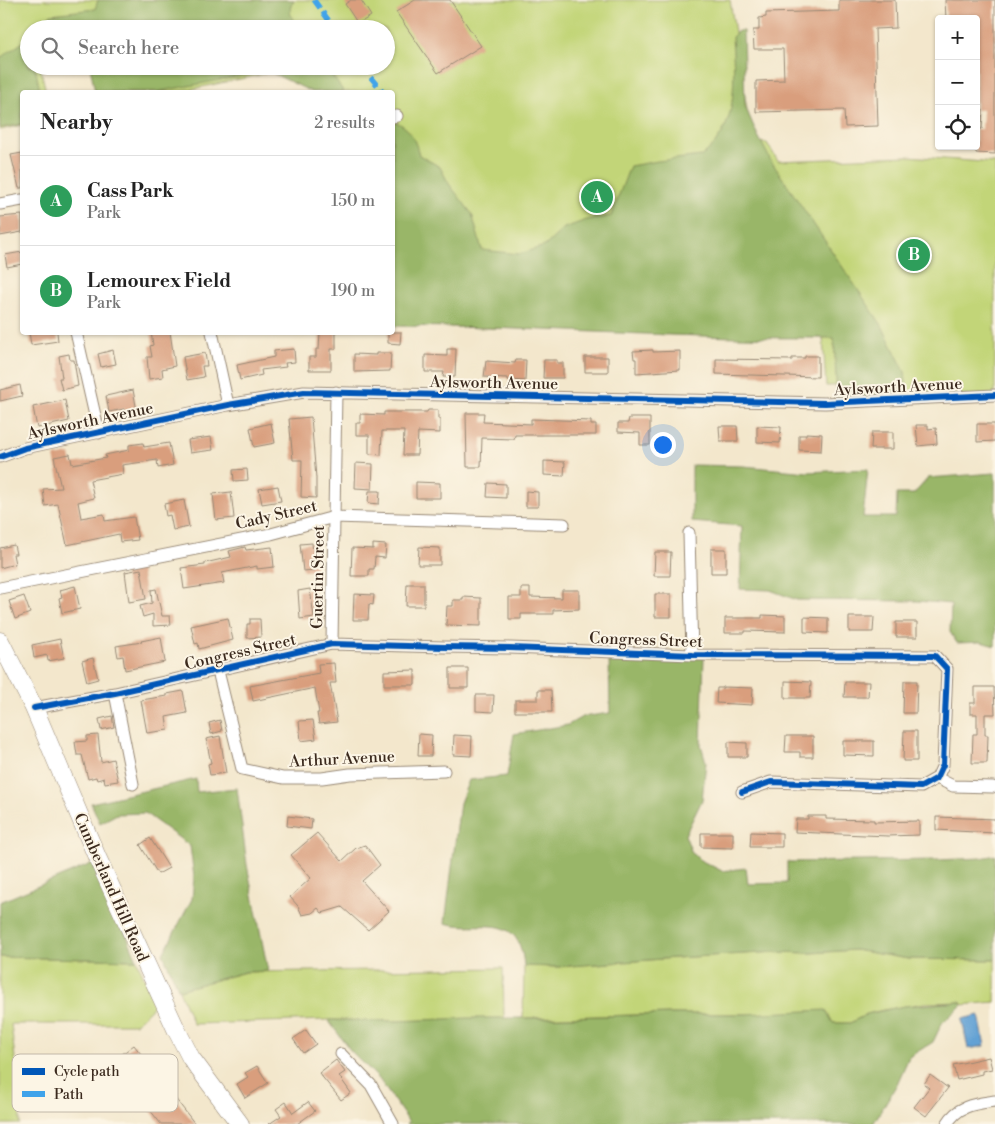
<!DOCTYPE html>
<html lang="en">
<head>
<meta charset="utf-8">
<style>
  :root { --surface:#fff; --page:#f6f6f6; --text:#222; --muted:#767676; --line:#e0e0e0; --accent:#b45309 }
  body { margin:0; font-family:"Libre Bodoni",serif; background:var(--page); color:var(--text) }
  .controls { position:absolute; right:15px; top:15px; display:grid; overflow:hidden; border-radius:5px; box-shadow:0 1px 4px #0004 }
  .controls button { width:45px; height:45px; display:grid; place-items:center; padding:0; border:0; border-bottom:1px solid var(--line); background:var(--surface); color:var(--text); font:25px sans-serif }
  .you { position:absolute; left:662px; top:444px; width:18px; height:18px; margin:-12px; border:4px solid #fff; border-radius:50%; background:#1a73e8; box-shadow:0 0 0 8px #1a73e833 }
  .badge { display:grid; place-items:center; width:32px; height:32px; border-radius:50%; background:var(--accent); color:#fff; font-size:16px; font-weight:700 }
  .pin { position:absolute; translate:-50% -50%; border:2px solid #fff; box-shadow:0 1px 5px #0006 }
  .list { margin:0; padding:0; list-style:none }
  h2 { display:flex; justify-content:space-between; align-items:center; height:65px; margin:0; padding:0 20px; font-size:21px }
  h2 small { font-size:16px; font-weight:400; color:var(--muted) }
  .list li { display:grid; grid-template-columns:32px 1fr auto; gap:15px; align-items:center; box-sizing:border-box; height:90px; padding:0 20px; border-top:1px solid var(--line) }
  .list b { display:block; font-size:19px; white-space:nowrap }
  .list p { margin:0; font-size:16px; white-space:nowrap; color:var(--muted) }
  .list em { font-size:16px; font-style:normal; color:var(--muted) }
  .icon { flex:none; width:28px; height:28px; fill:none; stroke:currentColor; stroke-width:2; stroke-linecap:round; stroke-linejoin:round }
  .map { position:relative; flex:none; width:995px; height:1124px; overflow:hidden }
  .search { position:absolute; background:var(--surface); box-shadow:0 1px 4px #0004; left:20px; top:20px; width:375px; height:55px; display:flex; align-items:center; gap:12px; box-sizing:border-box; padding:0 18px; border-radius:28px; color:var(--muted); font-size:19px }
  .panel { position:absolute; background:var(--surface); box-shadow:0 1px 4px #0004; left:20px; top:90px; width:375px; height:245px; border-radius:5px }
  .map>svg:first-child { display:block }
</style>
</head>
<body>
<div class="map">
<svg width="995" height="1124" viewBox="0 0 995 1124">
  <rect width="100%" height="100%" fill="#fcf5e5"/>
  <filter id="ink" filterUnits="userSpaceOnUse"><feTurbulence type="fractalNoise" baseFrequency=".02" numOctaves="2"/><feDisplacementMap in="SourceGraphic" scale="10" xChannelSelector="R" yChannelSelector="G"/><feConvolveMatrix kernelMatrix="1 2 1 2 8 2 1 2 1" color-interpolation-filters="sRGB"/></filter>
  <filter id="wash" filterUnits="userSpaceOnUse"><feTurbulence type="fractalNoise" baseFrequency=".0096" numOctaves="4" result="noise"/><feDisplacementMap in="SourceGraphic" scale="20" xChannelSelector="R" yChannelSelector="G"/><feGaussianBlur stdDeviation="1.12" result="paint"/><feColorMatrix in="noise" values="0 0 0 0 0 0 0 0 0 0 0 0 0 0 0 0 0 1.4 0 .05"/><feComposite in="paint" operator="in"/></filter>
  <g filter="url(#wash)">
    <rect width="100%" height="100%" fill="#f3e7cc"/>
    <!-- green -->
    <path fill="#c2d578" stroke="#7e804b" d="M0,0h730l22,142 15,1 11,18 130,-5 87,7v233l-87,5 -2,-18 -80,3 -3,-48 -430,-13 -1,-233h-57l-52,-22 -105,22h-74l-6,-26h288v-37h-357v37h11l6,26h-24v33l-22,5z
      M855,950l54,9 86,1v42l-33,3 -1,-3 -37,1 -41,7 -16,4 -17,9h-17l-88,-9h-73l-149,4 1,-52 33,1 118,-9 102,-6 34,1z
      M0,957l137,3 18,45 -20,19h-124l8,69 1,31h-20z
      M503,968l1,50 -105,3 -71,-1 -135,4 -14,-34 66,-18z"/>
    <!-- forest -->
    <path fill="#99b668" stroke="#6a7043" d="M98,0h196c-8,11 -2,19 5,29h-261l13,-15 44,-5z
      M738,31h5l2,75 12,28 14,27 110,163 24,48 3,29 -71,1 -3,-64c-147,1 -294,-11 -441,-12l-1,-205c17,4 23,18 27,34l21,12 9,17 23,30 10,36 37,4 26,-8 19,-18 23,-8 24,-4 19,-50 28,-5 44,-5c5,-5 12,-10 16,-17 20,-26 16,-71 14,-102z
      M29,38v28h6l5,26h-18v32l-22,4v-70z
      M90,66h235l19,26h-32l-44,-21 -111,21h-62z
      M692,465l51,1 65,6 60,-3 -5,48h33l1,-23h17l14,-16 67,-5v173l-14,-4 -24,1 -7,-11 1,-28 -33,-3 -121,-1 -27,-10 -30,-1 2,-63 -50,-4z
      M609,655l95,2 -3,88 5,17 -4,38 -17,35 7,18 8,7 22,11 24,-3 2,16 39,-1v-21l150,-2 45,-2 13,-3v105l-86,-1 -54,-9 -44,3 -34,-1 -102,6 -118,9 -33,-1c-5,-58 -44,-33 -79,-43l15,-120 9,-23 38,-4 7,-42 54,-9 14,-8 28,-4z
      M196,779l1,13 40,-4 10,77 21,106 -23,1 -66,18 -16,-36 29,-55 2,-22 -4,-31 -45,-33 -28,1 -17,9 -9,-20z
      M96,862l41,98 -137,-3v-55z
      M961,1002l1,3 -20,18 -9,19 -24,15 -12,27 -24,40h-467l3,-2 -30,-43 -28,-28 -23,-31 70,1 70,-3h70l134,-4h73l81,-4 7,13h17l17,-9 37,-8z"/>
    <!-- water -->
    <path fill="#62a1d4" stroke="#4e6679" d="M979,1015l6,31 -17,3 -6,-30z"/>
    <g id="blocks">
      <!-- building -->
      <path fill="#d99e7d" d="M351,0h10l10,16 -13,8 -13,-20z
        M415,0h35l31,46 -43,27 -42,-61z
        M839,0h56l1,28 -21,1 3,97 -33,1 -1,-17 -88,2v-31l28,-1 -1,-31h-29l-1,-19h6v-12l7,-1v-4l73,-2z
        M945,0h50v154l-19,-1v-24h6l1,-19h-7v-91h-30z
        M22,153v35h-3l-8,-33z
        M22,215v17l-22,4v-19z
        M22,252v12l-15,3 -2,-12z
        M29,332h28l1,9 -27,4z
        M151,332h19l5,34 -13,3 1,8 -14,2 -2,-22h5l-2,-11 3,-1z
        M320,332h16v17h-5v21h-22v-13h7v-8h3z
        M388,332h13l-1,12 -12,-1z
        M294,349l1,13 -10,1 1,4 -25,3 1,5 -22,5 -3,-15 37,-8v-6z
        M447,349h9l-1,28h-12l1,-5h-19v-17l22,1z
        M113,350l3,14 -15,3 -3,-13z
        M653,350v2l27,-1v19l-44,3v-14h-2l-1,-8z
        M205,353l2,13h-5l2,11 -17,3 -4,-23z
        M376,353h15l-1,18 -36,1v-18l22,1z
        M69,354l1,6h4l4,26 -16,4 -3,-12h3l-3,-22z
        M805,356h13v21l-102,-3v-15l76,1v-2h13z
        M585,357h23v15h-23z
        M516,360h10l-1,21 -17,-1v-2l-24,-1 2,-16 29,2z
        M544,360h13v3h6v15h-20z
        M20,385l2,11 -22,5v-11z
        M133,390l4,21 -12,2 -1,-4 -15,3 -3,-16z
        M65,400l4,21 -32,7 -4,-21z
        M428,410h10v9h2v14l-22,-1 -1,23h-14l1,-24h-22l-1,24 -12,-1v-19h-13v-12h4v-9l24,1v-3h43z
        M466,413h18l-1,9 48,2v-5l60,2v4h5v10h-81l-1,4 -32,-1 -1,29h-14z
        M311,417l5,61v20l-15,-1 1,-37h-9l-4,-41z
        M629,418h21v27h-10v-12l-22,-1v-9h10z
        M271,423l4,20 -21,4 -4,-19z
        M977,424h18v17l-18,1z
        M916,425h12v4l8,-1 1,16 -19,2z
        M719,426h18l1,15h-18z
        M757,426l24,1 -1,16 -23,-1z
        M872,432h21v17h-22z
        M806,433l16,1 -1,17 -22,-1v-15h7z
        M211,437l2,13 -23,3 -2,-13z
        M143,443l1,4 25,-4 4,22 -15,3 -1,-8 -35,5 1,9 -33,6 4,18 -16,4 3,16 23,-4 1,7 29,-4 4,23 -18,2 -1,-8 -52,11 -9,-41 -13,2 -2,-17 18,-1 -7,-31 16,-3 2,10 34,-6 -1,-3 24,-5v-5z
        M544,461l21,1 -1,14 -20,-1z
        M356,463l17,1 -1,25 -17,-1z
        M247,469l1,11 -14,1 -1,-11z
        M416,482l24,1v15h-24z
        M488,483l18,1v14l-19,-1z
        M278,486l3,15 -19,3 -3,-15z
        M369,491h11l-1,13 -11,-1z
        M526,491l12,1v15h-12z
        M231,492l3,26 -18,2 -3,-26z
        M184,500l5,27 -16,3 -3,-15 -4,1 -2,-12z
        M312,543l3,27 -12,1 -3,-27z
        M373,544l13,1 -1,13 -10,-1 -1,12h-5v7h-18l1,-28 21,1z
        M14,545l2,9h-3l2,10 -15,4v-20z
        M245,547l1,3 26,-3 2,20 -17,2v-3l-35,7 2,10 -40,6 -3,-21 24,-3v-2l26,-6 -2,-6z
        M419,547l21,1v17h-22z
        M711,549h15v24h-15z
        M655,552h16l-1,24h-16z
        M141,569l5,30 -17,3 -4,-30z
        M407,584h17v22h-18z
        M75,586l5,23 -18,4 -3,-15 3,-1 -2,-7z
        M521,588h9v9l32,1v-8h17v19l-26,1v4h-32v5h-12v-22h12z
        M156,589l6,27h8l1,9 -18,1v-12l-10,3 -3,-11 12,-3 -1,-13z
        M310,589l4,28 -14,2 -2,-28z
        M354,594l20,1 -1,10 -4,-1 -1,16h-15z
        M655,594h16v23h-16z
        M24,596l6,17 -15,6 -6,-18z
        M463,597l18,1v28l-35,-1 1,-19h6v-6h10z
        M762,615l23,1v16l-40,-1v2h-20v-15h37z
        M804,617l24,1v15l-24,-1z
        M849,617h25l-1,15h-24z
        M228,618l5,22 -34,9 -1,-6 -3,1 -4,-18z
        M250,619h10l1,18 -14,1v-14h3z
        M896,622h21v15h-21z
        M161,637l4,25 -40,8 -2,-14 -5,1 -2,-11 26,-4 -1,-1z
        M60,639l4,19 -16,3 -1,-6 -13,3 -2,-13z
        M93,658l5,21 -11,3 -5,-21z
        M334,663l2,20h-6l7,39 -18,2 -2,-11h2l-4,-25 -62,13 -3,-15 69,-13 -1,-9z
        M450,668h18v20h-18z
        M415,670v15h-31v-14z
        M785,681l26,1 -1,16h-25z
        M904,681h13l-1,32h-13z
        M845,682h24l-1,15h-24z
        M723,687l30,1 -1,17 -36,-2 1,-15h6z
        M975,687h19l1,27h-10v21h3l-1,28h-15l1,-29h4v-20h-7v-11h5z
        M538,690h13l1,22h-37v-12h23z
        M183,691l4,22 -21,4 2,13 -21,3 -6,-33 26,-4v-2z
        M476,695h18l-1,17 -17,-1z
        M112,716l2,11 -13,3 -2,-11z
        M220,720l2,11 -11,3 -2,-11z
        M313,720l3,19 -15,2 -2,-20z
        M904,731h13v30h-14z
        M419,734l13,1 -1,21h-13z
        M98,735l3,27 12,-3 5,22 -13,2 -1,-5 -7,2 -1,-3 -8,2 -6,-24h-5l-2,-13 12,-1v-5z
        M454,735l18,1 -1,20 -18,-1z
        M220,736l6,37 -16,2 -2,-11 3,-1 -5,-24z
        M786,736h27v21h-13v-5h-15z
        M843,741h31v15l-31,-1z
        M728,742l19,1v14h-19z
        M288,816l24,3 -1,10 -24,-3z
        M808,816h18v3l48,1v2l45,-1v14l-31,1 -93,-4 1,-13h12z
        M936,817l59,2v14l-59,-3z
        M751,832l31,1v14h-32z
        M317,833l25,28 14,-13 9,-3 15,20 -18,16 27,30 -21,19 -26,-23 -20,6 -4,-5 -6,5 -10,2 -4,-9 -8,-9 21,-19 -20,-23z
        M701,833h32v15l-32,-1z
        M150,838l19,30 -11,6 -18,-29z
        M306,1030l10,14 -13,9 -10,-14z
        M134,1045l61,79h-34l-30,-38 -7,5 -19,-24z
        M989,1057l3,12 -10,2v3l-25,6 -4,-15z
        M336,1060l9,12 -6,4 12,17 -10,7 -22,-27z
        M257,1066l11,17 -23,15 -8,-14 11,-7 -3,-4z
        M930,1075l18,13 -22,28 -12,-9 15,-19 -5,-4z
        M286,1102l7,11 15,-11 7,9 -18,13h-28l12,-8 -5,-7z"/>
    </g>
  </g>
  <g filter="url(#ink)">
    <use href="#blocks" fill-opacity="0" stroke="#978875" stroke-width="1"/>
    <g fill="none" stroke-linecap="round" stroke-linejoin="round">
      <defs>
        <path id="street" d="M392,117l5,-1
          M0,204l22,-4
          M76,332l23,101
          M212,332l16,73
          M0,457l25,-9 203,-43 76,-13 521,11 170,-8
          M689,533l3,122
          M0,588l271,-54 63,-17 230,7
          M332,644l4,-252
          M218,671l24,98 41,9h39l28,-4 94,-3
          M115,693l18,91
          M34,708l81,-15 217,-49 112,3 66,1 182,7 243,1 12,13 -4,96 -6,13 -16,9 -150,-5 -29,10
          M937,778l16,8 40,1
          M341,1054l30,31 22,39
          M947,1124c11,-19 28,-20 48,-23"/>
        <path id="primary" d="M0,641l34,67 63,149 80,174 14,27 49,66"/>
      </defs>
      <!-- street casing -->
      <use href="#street" stroke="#978875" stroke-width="13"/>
      <!-- primary casing -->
      <use href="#primary" stroke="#978875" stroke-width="19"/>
      <!-- street -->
      <use href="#street" stroke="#fff" stroke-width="11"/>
      <!-- primary -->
      <use href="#primary" stroke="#fff" stroke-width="18"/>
      <!-- quiet -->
      <path stroke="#3fa3ea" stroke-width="5" stroke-dasharray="10 5" stroke-linecap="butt" d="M314,0l21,29
        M361,66l22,26"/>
      <defs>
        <path id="cycleway" d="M0,457l25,-9 203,-43 76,-13 521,11 170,-8
          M34,708l81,-15 217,-49 112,3 66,1 182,7 243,1 12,13 -4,96 -6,13 -16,9 -150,-5 -29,10"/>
      </defs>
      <!-- cycleway casing -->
      <use href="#cycleway" stroke="#fcf5e5" stroke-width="9"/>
      <!-- cycleway -->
      <use href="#cycleway" stroke="#0057b8" stroke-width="6"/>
    </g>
  </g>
  <g text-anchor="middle" stroke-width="4" stroke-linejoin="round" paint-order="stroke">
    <!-- street labels -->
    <g font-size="16" fill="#3b2a1e" stroke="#fcf5e5">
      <text transform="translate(494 382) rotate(1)" y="6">Aylsworth Avenue</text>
      <text transform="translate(898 386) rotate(-3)" y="6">Aylsworth Avenue</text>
      <text transform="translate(90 420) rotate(-12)" y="6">Aylsworth Avenue</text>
      <text transform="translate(276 514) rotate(-13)" y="6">Cady Street</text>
      <text transform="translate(317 577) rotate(-89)" y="6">Guertin Street</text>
      <text transform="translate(646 639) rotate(2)" y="6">Congress Street</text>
      <text transform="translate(240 651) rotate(-13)" y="6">Congress Street</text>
      <text transform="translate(342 758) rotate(-3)" y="6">Arthur Avenue</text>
      <text transform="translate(112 887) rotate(66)" y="6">Cumberland Hill Road</text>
    </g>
  </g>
  <!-- legend -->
  <rect x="12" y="1054" width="166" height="58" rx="8" fill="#fcf5e5" stroke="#c2b8a9" stroke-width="1"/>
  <rect x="22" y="1068" width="23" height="7" fill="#0057b8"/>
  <rect x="22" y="1091" width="23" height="6" fill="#3fa3ea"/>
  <g font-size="14" fill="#3b2a1e">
    <text x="54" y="1076">Cycle path</text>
    <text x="54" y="1099">Path</text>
  </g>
</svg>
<div class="controls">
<button>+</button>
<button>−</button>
<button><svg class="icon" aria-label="locate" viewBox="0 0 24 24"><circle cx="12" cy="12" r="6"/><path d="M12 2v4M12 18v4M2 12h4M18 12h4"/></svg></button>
</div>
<div class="you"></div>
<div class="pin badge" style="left:597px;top:197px;background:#2e9e5b">A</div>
<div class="pin badge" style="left:914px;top:255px;background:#2e9e5b">B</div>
<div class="search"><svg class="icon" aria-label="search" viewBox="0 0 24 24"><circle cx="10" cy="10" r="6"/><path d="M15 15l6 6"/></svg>Search here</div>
<section class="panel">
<h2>Nearby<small>2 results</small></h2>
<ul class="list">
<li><span class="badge" style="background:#2e9e5b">A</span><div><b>Cass Park</b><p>Park</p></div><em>150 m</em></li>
<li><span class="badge" style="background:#2e9e5b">B</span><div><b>Lemourex Field</b><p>Park</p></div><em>190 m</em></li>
</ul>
</section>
</div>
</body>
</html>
